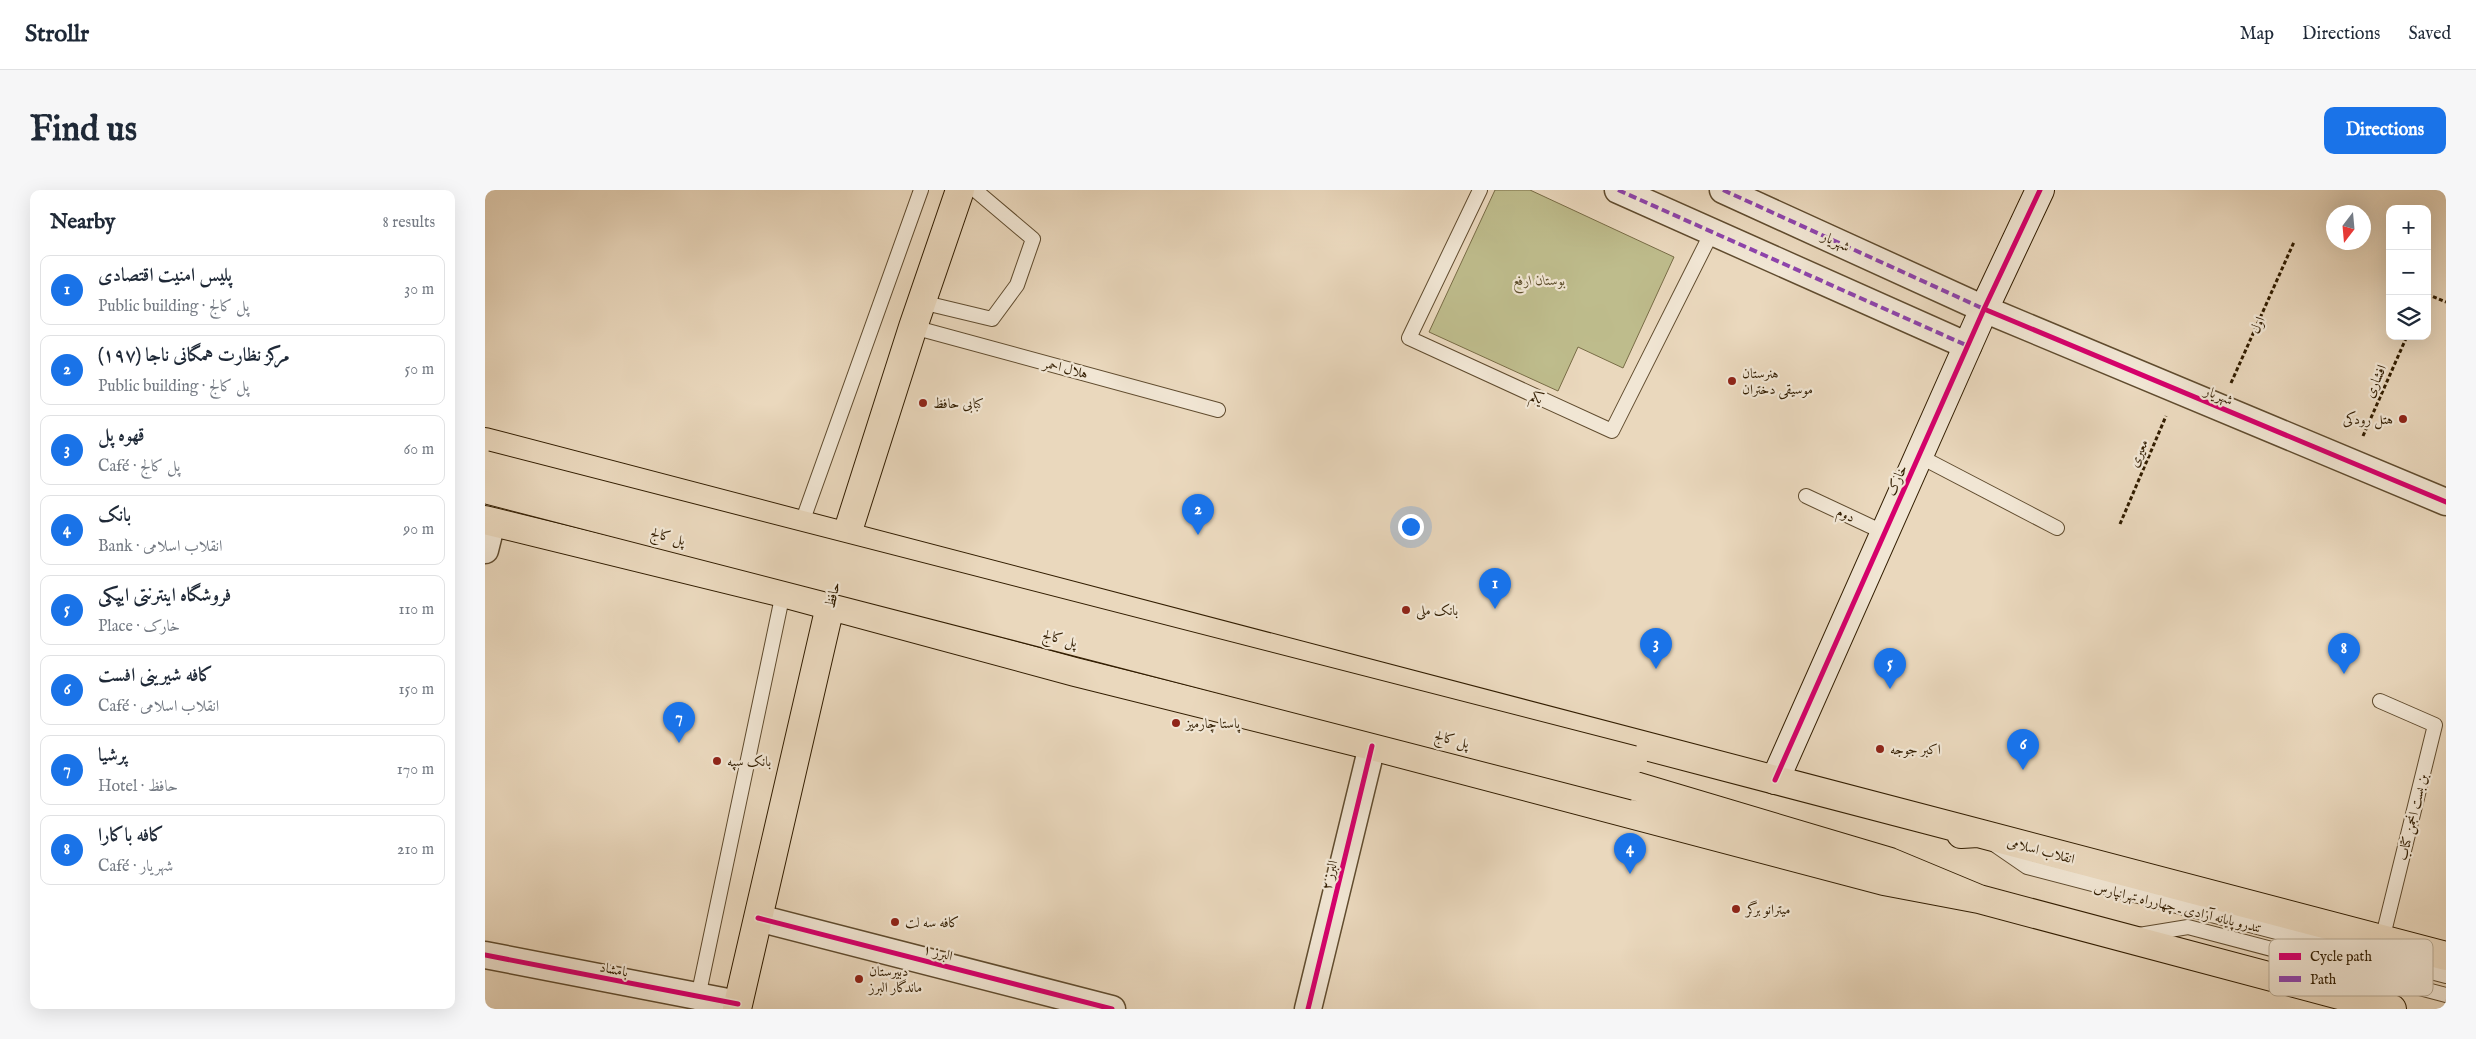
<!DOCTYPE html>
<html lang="en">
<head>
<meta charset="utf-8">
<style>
  :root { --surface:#fff; --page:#f6f6f7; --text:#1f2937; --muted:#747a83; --line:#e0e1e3; --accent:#1a73e8 }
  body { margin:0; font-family:"IM FELL English",Amiri,serif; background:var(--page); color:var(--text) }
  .controls { position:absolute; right:15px; top:15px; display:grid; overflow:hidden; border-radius:10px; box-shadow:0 5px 20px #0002 }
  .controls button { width:45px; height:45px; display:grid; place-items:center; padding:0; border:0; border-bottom:1px solid var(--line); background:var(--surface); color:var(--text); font:25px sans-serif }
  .compass { position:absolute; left:1841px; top:15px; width:45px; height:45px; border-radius:50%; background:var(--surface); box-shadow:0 5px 20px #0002; rotate:196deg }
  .you { position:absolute; left:925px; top:336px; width:18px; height:18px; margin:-12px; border:4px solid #fff; border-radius:50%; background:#1a73e8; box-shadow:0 0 0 8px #1a73e833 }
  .badge { display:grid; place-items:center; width:32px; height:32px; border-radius:50%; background:var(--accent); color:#fff; font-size:16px; font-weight:700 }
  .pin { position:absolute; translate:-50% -41px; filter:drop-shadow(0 1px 2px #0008) }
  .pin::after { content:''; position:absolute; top:26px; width:18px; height:15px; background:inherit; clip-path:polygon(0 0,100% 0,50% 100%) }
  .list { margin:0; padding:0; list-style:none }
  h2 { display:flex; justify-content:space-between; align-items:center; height:65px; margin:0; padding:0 20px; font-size:21px }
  h2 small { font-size:16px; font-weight:400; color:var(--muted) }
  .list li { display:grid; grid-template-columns:32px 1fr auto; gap:15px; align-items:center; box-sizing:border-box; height:70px; margin:0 10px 10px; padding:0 10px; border:1px solid var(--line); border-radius:10px }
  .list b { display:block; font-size:19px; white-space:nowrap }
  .list p { margin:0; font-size:16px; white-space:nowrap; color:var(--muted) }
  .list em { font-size:16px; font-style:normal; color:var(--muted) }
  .icon { flex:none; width:28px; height:28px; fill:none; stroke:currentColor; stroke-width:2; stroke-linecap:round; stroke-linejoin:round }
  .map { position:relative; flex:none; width:1961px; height:819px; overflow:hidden; border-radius:10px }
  header { display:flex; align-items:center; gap:30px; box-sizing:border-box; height:70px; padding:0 25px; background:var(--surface); border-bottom:1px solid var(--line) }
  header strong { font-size:24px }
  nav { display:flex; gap:28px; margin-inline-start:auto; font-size:18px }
  .intro { display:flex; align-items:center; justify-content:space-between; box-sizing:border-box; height:120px; padding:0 30px }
  h1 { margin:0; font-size:35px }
  .button { padding:12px 22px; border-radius:10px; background:var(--accent); color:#fff; font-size:18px; font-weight:700 }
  main { display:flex; gap:30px; padding:0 30px }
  aside { flex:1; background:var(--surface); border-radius:10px; box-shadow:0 5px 20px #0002 }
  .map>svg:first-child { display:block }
</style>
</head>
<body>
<header>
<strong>Strollr</strong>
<nav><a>Map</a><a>Directions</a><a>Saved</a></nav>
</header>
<div class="intro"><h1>Find us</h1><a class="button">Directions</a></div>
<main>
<aside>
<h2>Nearby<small>8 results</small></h2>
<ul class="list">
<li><span class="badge">1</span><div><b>پلیس امنیت اقتصادی</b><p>Public building · پل کالج</p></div><em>30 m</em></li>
<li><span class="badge">2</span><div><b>مرکز نظارت همگانی ناجا (۱۹۷)</b><p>Public building · پل کالج</p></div><em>50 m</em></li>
<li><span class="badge">3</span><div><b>قهوه پل</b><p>Café · پل کالج</p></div><em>60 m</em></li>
<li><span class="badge">4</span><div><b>بانک</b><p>Bank · انقلاب اسلامی</p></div><em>90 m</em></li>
<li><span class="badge">5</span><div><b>فروشگاه اینترنتی ایپکی</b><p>Place · خارک</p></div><em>110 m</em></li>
<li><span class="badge">6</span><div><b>کافه شیرینی افست</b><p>Café · انقلاب اسلامی</p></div><em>150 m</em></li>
<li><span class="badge">7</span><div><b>پرشیا</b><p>Hotel · حافظ</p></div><em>170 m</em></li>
<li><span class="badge">8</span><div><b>کافه باکارا</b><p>Café · شهریار</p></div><em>210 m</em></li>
</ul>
</aside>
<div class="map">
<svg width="1961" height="819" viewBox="0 0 1961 819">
  <rect width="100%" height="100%" fill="#ead8bd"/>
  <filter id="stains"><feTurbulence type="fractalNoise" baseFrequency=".004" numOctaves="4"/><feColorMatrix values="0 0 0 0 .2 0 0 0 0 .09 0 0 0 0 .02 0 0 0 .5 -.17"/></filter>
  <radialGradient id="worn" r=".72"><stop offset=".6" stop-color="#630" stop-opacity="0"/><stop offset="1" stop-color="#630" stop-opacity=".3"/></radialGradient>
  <!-- green -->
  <path fill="#bebc8c" stroke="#786c46" d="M1010,0h35l144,67 -51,111 -45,-21 -20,44 -129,-59z"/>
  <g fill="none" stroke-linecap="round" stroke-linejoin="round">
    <defs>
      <path id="lane" d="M995,0l-71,148 203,93 100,-199
        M436,112l71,17 25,-34 16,-46 -58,-49
        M428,137l305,83
        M1434,266l138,72
        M1321,306l79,37
        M315,338l121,-338
        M1895,511l55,24 -53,215
        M1510,655l32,22 419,109
        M1654,745l49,-8 258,68
        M212,812l87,-414"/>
      <path id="street" d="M1133,0l350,156
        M1238,0l261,119 462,193
        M0,360l7,-28
        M273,728l354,91
        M0,765l253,49
        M823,819l64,-263"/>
      <path id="secondary" d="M1290,590l209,-471 56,-119"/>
      <path id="primary" d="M0,252l1493,391
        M0,330l298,73 292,79 297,74 512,135 95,18
        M1150,596l255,76 89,37 413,110
        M1476,644l17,-1 468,123
        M252,819l109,-472 67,-210 47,-137"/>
    </defs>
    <!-- lane casing -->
    <use href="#lane" stroke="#604c2f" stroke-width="16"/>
    <!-- street casing -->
    <use href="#street" stroke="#604c2f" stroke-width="29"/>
    <!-- secondary casing -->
    <use href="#secondary" stroke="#321d00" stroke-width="30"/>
    <!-- primary casing -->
    <use href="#primary" stroke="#321d00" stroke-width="30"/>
    <!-- path -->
    <path stroke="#321d00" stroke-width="3" stroke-dasharray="4 2.5" stroke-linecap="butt" d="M1942,104l19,8
      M1746,193l63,-141
      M1878,246l44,-100
      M1635,334l46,-108"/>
    <!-- lane -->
    <use href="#lane" stroke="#f1e6d4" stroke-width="14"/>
    <!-- street -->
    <use href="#street" stroke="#f1e6d4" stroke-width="26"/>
    <!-- secondary -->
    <use href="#secondary" stroke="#f1e6d4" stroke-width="28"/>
    <!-- primary -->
    <use href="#primary" stroke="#ead8bd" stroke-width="28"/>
    <defs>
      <path id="primary-bridge" d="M0,275l1148,295
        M0,299l1150,297"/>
    </defs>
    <!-- primary-bridge casing -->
    <use href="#primary-bridge" stroke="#321d00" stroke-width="30" stroke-linecap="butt"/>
    <!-- primary-bridge -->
    <use href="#primary-bridge" stroke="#ead8bd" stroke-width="28"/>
    <!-- quiet -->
    <path stroke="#8e44ad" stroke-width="4" stroke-dasharray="8 4" stroke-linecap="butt" d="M1133,0l350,156
      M1238,0l261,119"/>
    <defs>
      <path id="cycleway" d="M1499,119l462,193
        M1290,590l209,-471 56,-119
        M273,728l354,91
        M0,765l253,49
        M823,819l64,-263"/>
    </defs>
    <!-- cycleway casing -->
    <use href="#cycleway" stroke="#f1e6d4" stroke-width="8"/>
    <!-- cycleway -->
    <use href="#cycleway" stroke="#d6006c" stroke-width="5"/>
  </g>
  <!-- markers -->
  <g fill="#8f2418" stroke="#f1e6d4" stroke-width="2">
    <circle cx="1247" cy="191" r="5"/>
    <circle cx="438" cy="213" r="5"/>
    <circle cx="1918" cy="229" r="5"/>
    <circle cx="921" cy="420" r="5"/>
    <circle cx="691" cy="533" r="5"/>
    <circle cx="1395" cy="559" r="5"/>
    <circle cx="232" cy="571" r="5"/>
    <circle cx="1251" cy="719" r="5"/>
    <circle cx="410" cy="732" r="5"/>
    <circle cx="374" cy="789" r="5"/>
  </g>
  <g text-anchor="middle" stroke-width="4.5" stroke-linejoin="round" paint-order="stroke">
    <!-- street labels -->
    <g font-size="14" fill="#321d00" stroke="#f1e6d4">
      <text transform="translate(1351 51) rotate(25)" y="5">شهریار</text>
      <text transform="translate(1772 135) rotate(-66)" y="5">اول</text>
      <text transform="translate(581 178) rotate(15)" y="5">هلال احمر</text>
      <text transform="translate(1890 191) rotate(-66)" y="5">افشاری</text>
      <text transform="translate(1734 205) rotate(22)" y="5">شهریار</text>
      <text transform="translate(1052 207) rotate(25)" y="5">یکم</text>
      <text transform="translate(1653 263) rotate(-67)" y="5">معیری</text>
      <text transform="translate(1411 290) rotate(-66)" y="5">خارک</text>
      <text transform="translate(1361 324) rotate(25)" y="5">دوم</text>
      <text transform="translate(183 346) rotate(14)" y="5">پل کالج</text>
      <text transform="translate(347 405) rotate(-77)" y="5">حافظ</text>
      <text transform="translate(575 448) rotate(14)" y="5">پل کالج</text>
      <text transform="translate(967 549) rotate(14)" y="5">پل کالج</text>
      <text transform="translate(1927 627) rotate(-76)" y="5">بن بست انجمن کتاب</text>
      <text transform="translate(1556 660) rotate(15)" y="5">انقلاب اسلامی</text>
      <text transform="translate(844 685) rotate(-76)" y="5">البرز ۲</text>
      <text transform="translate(1693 717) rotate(14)" y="5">تندرو پایانه آزادی ـ چهارراه تهرانپارس</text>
      <text transform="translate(453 762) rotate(15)" y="5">البرز ۱</text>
      <text transform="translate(129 779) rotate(11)" y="5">بامشاد</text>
    </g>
    <!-- park labels -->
    <g font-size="14" font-style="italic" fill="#5c4d2a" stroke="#f1e6d4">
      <text x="1054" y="95">بوستان ارفع</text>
    </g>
    <!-- poi labels -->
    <g font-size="14" fill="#321d00" stroke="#f1e6d4" text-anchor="start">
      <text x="1257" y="188">هنرستان<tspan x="1257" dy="16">موسیقی دختران</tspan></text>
      <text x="448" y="218">کبابی حافظ</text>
      <text x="1908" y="234" text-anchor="end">هتل رودکی</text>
      <text x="931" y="425">بانک ملی</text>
      <text x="701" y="538">پاستا چارمیز</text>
      <text x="1405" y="564">اکبر جوجه</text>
      <text x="242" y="576">بانک سپه</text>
      <text x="1261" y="724">میترانو برگر</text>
      <text x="420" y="737">کافه سه لت</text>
      <text x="384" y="786">دبیرستان<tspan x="384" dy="16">ماندگار البرز</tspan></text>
    </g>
  </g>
  <!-- legend -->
  <rect x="1784" y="749" width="164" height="57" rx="8" fill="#f1e6d4" stroke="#b8aa94" stroke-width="1"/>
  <rect x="1794" y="763" width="22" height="7" fill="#d6006c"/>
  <rect x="1794" y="786" width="22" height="6" fill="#8e44ad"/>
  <g font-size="14" fill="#321d00">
    <text x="1825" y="771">Cycle path</text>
    <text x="1825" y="794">Path</text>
  </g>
  <rect width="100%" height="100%" filter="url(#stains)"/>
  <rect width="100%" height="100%" fill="url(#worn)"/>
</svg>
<div class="controls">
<button>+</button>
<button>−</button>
<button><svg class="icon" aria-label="layers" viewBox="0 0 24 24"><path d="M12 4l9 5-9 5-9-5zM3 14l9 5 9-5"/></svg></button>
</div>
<svg class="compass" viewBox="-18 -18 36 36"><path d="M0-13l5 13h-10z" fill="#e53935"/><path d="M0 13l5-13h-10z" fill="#747a83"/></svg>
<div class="you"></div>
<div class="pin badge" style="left:1010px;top:419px">1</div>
<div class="pin badge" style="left:713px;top:345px">2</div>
<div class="pin badge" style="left:1171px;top:479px">3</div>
<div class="pin badge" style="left:1145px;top:684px">4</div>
<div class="pin badge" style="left:1405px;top:499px">5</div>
<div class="pin badge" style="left:1538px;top:580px">6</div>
<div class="pin badge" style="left:194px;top:553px">7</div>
<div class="pin badge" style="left:1859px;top:484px">8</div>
</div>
</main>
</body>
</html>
